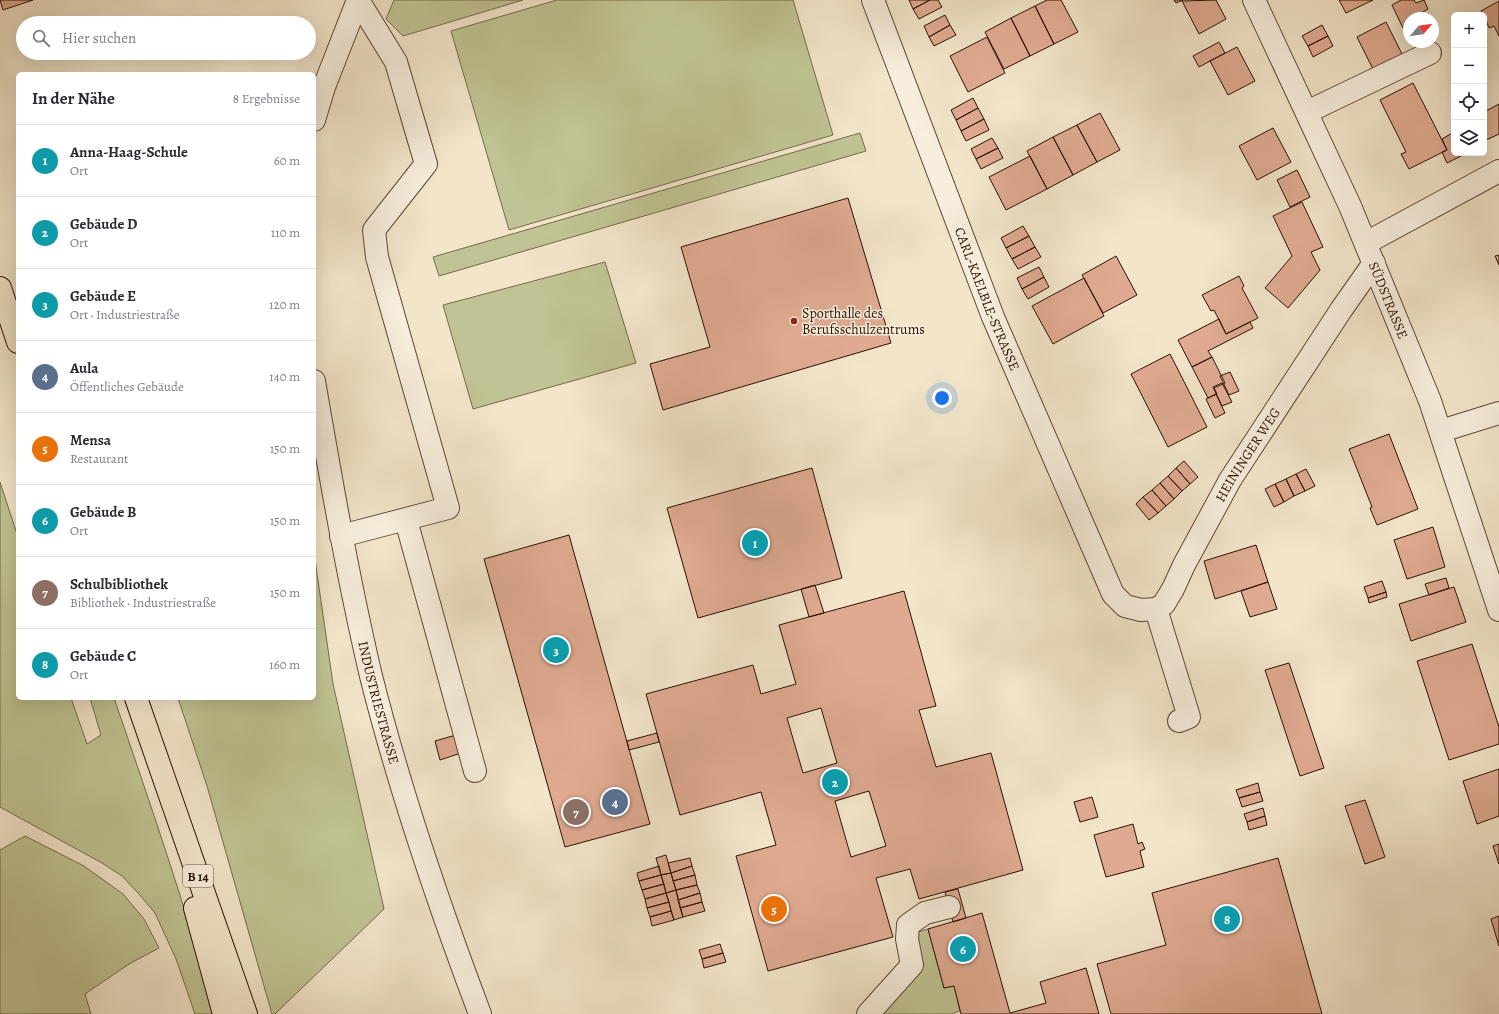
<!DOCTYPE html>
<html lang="de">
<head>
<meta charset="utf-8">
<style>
  :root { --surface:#fff; --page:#f2f2f3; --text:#2b2b33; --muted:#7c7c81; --line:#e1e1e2; --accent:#8f2418 }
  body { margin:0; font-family:Alegreya,serif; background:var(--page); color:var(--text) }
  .controls { position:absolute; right:12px; top:12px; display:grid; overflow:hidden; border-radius:6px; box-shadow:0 4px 16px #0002 }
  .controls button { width:36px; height:36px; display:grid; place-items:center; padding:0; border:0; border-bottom:1px solid var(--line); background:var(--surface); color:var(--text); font:20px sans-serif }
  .compass { position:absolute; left:1403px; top:12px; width:36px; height:36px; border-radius:50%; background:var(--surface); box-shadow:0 4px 16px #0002; rotate:61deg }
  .you { position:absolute; left:942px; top:398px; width:14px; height:14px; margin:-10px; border:3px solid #fff; border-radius:50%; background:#1a73e8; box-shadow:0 0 0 6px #1a73e833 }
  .badge { display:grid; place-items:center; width:26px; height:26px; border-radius:50%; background:var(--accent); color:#fff; font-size:13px; font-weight:700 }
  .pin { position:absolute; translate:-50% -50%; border:2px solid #fff; box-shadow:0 1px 4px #0006 }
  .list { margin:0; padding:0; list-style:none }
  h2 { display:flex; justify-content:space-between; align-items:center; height:52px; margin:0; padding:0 16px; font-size:17px }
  h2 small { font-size:13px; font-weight:400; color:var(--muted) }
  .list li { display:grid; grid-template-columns:26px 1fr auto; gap:12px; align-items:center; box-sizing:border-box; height:72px; padding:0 16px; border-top:1px solid var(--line) }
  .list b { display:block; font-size:15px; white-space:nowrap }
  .list p { margin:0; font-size:13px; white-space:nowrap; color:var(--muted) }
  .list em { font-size:13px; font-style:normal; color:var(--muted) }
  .icon { flex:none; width:22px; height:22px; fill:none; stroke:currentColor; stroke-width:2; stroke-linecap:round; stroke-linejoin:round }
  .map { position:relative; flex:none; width:1499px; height:1014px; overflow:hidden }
  .search { position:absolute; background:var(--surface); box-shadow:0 4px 16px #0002; left:16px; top:16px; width:300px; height:44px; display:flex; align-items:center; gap:10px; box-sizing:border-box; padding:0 14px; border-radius:22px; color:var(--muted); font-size:15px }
  .panel { position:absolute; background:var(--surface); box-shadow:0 4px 16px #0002; left:16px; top:72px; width:300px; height:628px; border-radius:6px }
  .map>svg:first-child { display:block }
</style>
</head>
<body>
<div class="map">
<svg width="1499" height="1014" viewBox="0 0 1499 1014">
  <rect width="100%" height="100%" fill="#f2e5ca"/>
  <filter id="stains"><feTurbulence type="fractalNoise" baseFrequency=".005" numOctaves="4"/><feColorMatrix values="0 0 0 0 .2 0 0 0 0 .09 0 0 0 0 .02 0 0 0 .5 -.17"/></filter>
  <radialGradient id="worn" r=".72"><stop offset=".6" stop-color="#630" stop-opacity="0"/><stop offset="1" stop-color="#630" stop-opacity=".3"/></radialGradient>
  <!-- green -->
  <path fill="#c0c393" stroke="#766a4b" d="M394,0h129l-120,36 -17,-17z
    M557,0h236l40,135 -324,95 -58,-199z
    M860,133l6,18 -427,125 -6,-19z
    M605,262l31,101 -163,46 -30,-104z
    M0,482l18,55v161h53l16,46 14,-9 -11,-37h24c36,105 72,209 101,316h-20l-19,-55 -21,-46 -17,-20 -16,-17 -20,-13 -102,-56z
    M314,553l19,131 51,225 -109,105h-3l-65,-228 -29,-88h136z
    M25,836l59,30 39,28 21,25 15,29 -30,16 -44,30 6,20h-91v-164z
    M928,929l16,59 10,-2 6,25 -9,3h-72l33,-80z"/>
  <!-- building -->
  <path fill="#dfaa91" stroke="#2c1103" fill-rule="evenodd" d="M0,0h33l-30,10z
    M909,0h21l-17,9z
    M930,0h8l4,7 -23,12 -6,-10z
    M1047,0h14l17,32 -24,12 -19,-38z
    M1174,0h9l-7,3z
    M1216,0l10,19 -27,15 -17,-33z
    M1339,0h34l-27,13z
    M1401,0h13l2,3 8,-3 4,9 -7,4 1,5h-13v7l-6,3 -11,-23z
    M1499,1v35l-5,-10 -5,2 -5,-13 -3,-4z
    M1035,6l19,38 -24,12 -19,-38z
    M945,15l5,10 -21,12 -5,-11z
    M1011,18l19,38 -26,13 -19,-37z
    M1386,22l18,36 -29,15 -18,-36z
    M950,25l6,10 -22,11 -5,-9z
    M1322,25l6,11 -20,10 -6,-10z
    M1328,36l5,10 -20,11 -5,-11z
    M987,37l18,36 -37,19 -18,-36z
    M1219,42l6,11 -26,14 -6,-11z
    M1237,47l18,34 -27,14 -18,-34z
    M1413,83l34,67 -38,19 -8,-15 5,-2 -26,-52z
    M973,98l5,10 -22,12 -5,-10z
    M1499,104v30l-15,7v-29z
    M978,108l6,11 -23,12 -5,-11z
    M1100,113l20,37 -23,12 -20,-37z
    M984,119l5,11 -23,11 -5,-10z
    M1077,125l20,37 -24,13 -20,-38z
    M1273,128l18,34 -34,18 -18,-34z
    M1454,132v21h13l-20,10 -5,-11 5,-2 -5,-11z
    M1053,137l20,38 -26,14 -20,-38z
    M992,138l6,10 -22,11 -5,-10z
    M998,148l5,10 -22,11 -5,-10z
    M1030,156l17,33 -41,21 -17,-33z
    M1297,170l13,27 -20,10 -13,-27z
    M848,198l43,145 -228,67 -13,-46 60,-17 -29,-100z
    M1302,202l21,45 -12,5 9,18 -32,38 -23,-20 27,-32 -19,-40z
    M1023,226l6,10 -23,12 -5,-10z
    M1029,236l6,11 -23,12 -6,-11z
    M1035,247l6,10 -23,12 -6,-10z
    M1499,255v10l-4,-9z
    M1116,256l21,39 -34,18 -21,-38z
    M1039,267l5,10 -22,12 -5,-11z
    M1239,276l5,10 -2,2 16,30 -32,16 -12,-24 -3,1 -9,-16z
    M1044,277l5,10 -21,12 -6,-10z
    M1084,278l20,38 -51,28 -21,-38z
    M1219,319l7,15 24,-12 3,6 -45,23 4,6 -20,10 -14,-27z
    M1170,354l37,73 -39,20 -37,-73z
    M1212,357l13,26 -11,5 3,6 -9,4 -16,-31z
    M1230,372l9,19 -10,4 -9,-19z
    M1222,383l10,19 -10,4 -9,-19z
    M1216,394l9,19 -10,5 -9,-19z
    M1389,434l29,75 -41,16 -7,-17 2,-1 -23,-58z
    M1184,461l14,16 -8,7 -14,-16z
    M812,468l30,110 -144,40 -31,-110z
    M1176,468l14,16 -8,7 -14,-15z
    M1306,469l9,17 -10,5 -9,-17z
    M1296,474l9,17 -11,5 -8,-17z
    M1168,476l14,15 -8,8 -14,-16z
    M1286,479l8,17 -10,6 -9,-18z
    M1160,483l14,16 -8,7 -14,-16z
    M1275,484l9,18 -10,5 -9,-18z
    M1152,490l14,16 -8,7 -15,-16z
    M1143,497l15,16 -9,7 -13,-16z
    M1433,527l12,40 -38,12 -13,-39z
    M569,535l81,289 -85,23 -81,-288z
    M1256,545l12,37 -53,17 -11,-38z
    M1446,578l3,10 -20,7 -4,-11z
    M1382,581l4,11 -18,6 -4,-11z
    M1268,582l9,27 -27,8 -9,-26z
    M815,585l9,28 -15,4 -8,-28z
    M1454,587l12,35 -55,19 -12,-37z
    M904,591l32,115 -17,4 17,57 55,-14 32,117 -104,29 -9,-30 -34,9 17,59 -125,34 -32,-115 40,-11 -15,-53 -81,23 -34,-121 107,-29 8,29 35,-10 -17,-59zM821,708l16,55 -34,10 -16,-55zM869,791l17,55 -35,11 -16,-56z
    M1386,592l1,5 -18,6 -1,-5z
    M1472,644l27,83v17l-50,16 -32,-99z
    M1289,663l35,105 -24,8 -35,-106z
    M657,733l2,9 -30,8 -2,-9z
    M456,735l5,18 -21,7 -5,-19z
    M1499,769v47l-22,8 -14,-43z
    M1258,783l2,9 -21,6 -3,-8z
    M1260,792l3,9 -21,6 -3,-9z
    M1092,797l6,20 -18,5 -6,-20z
    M1365,800l20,57 -20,7 -20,-58z
    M1263,808l2,8 -18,6 -3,-8z
    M1265,816l2,9 -18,5 -2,-8z
    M1133,824l5,20 4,-2 3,7 -5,2 4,16 -38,10 -12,-42z
    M1499,844v20l-6,-18z
    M666,855l5,18 -10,2 -5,-17z
    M690,858l2,8 -21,7 -3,-10z
    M1278,858l44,156h-211l-14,-50 69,-19 -14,-52z
    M659,866l2,9 -22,6 -2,-8z
    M692,866l3,9 -22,6 -2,-8z
    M671,873l5,17 -10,3 -5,-18z
    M661,875l3,9 -22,6 -3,-9z
    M695,875l2,10 -21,5 -3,-9z
    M664,884l2,9 -21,6 -3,-9z
    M697,885l3,8 -22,7 -2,-10z
    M958,889l8,29 -13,4 -8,-30z
    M676,890l7,27 -9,3 -8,-27z
    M666,893l3,9 -22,6 -2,-9z
    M700,893l2,9 -22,6 -2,-8z
    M669,902l2,9 -21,6 -3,-9z
    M702,902l3,9 -22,6 -3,-9z
    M671,911l3,9 -22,6 -2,-9z
    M982,913l28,100 36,-10 -6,-21 46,-14 13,46h-138l-7,-28 -10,2 -16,-59z
    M1499,916v30l-8,-27z
    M720,944l3,9 -21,6 -3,-9z
    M723,953l3,9 -22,6 -2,-9z"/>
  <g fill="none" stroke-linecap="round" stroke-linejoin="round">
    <defs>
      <g id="minor">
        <path id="s1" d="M873,0l120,317 120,277 12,12 16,4 15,-1 8,-5 9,-15 11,-24 46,-85 111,-170 33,-47"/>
        <path id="s2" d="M1254,0l96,206 80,195 69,209"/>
        <path d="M1307,112l123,-59"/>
        <path d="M314,120l10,-33 34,-87"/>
        <path d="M1366,243l133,-72"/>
        <path id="s3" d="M314,381c17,99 34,197 57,295 29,115 67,227 109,338"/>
        <path d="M1441,431l58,-18"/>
        <path d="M406,520l69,251"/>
        <path d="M341,536l107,-28 -71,-251 -3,-27 52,-66 -30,-102 -38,-62"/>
        <path d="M1156,609l33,108 -10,4"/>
        <path d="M868,1014l44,-49 -5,-26 1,-14 17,-12 24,-6"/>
      </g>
      <path id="major" d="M0,288l18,54
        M136,698l110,316
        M195,908l29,106"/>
    </defs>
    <!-- minor casing -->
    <use href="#minor" stroke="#5e4635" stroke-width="24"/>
    <!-- major casing -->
    <use href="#major" stroke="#2c1103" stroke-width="24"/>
    <!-- minor -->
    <use href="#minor" stroke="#f7eedd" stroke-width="22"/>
    <!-- major -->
    <use href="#major" stroke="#f2e5ca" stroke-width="22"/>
  </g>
  <!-- markers -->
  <circle fill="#8f2418" stroke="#f7eedd" stroke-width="1.5" cx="794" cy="321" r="4"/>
  <g text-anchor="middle" stroke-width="3" stroke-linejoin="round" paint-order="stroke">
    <!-- shield labels -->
    <rect fill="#f7eedd" stroke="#695344" stroke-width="1" x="183" y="865" width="30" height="22" rx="3"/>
    <g font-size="13" font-weight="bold" fill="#2c1103">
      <text x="198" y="881">B 14</text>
    </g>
    <!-- street labels -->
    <g font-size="14" fill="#2c1103" stroke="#f7eedd">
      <text dy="5" stroke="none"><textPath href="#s1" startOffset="320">CARL-KAELBLE-STRASSE</textPath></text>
      <text dy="5" stroke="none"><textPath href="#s2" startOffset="329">SÜDSTRASSE</textPath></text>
      <text dy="5" stroke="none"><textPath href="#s1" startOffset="870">HEININGER WEG</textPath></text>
      <text dy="5" stroke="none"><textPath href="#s3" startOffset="328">INDUSTRIESTRASSE</textPath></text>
    </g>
    <!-- poi labels -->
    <g font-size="14" fill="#2c1103" stroke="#f7eedd" text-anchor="start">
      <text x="802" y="318">Sporthalle des<tspan x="802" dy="16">Berufsschulzentrums</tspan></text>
    </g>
  </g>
  <rect width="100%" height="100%" filter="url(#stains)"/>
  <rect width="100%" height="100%" fill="url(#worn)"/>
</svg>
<div class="controls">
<button>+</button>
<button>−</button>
<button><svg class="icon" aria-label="locate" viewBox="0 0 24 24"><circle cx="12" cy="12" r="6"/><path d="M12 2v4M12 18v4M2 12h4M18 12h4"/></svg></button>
<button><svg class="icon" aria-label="layers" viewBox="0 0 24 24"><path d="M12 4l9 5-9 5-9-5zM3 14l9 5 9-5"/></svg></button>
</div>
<svg class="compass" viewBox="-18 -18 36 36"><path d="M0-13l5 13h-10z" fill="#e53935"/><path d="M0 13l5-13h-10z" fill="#7c7c81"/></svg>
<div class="you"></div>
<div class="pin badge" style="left:755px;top:543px;background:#0f9aa8">1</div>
<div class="pin badge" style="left:835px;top:782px;background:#0f9aa8">2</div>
<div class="pin badge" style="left:556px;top:650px;background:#0f9aa8">3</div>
<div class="pin badge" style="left:615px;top:802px;background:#5c6f8a">4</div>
<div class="pin badge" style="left:774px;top:909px;background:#e8710a">5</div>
<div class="pin badge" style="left:963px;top:949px;background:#0f9aa8">6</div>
<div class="pin badge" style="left:576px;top:812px;background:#8d6e63">7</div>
<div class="pin badge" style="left:1227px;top:919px;background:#0f9aa8">8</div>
<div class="search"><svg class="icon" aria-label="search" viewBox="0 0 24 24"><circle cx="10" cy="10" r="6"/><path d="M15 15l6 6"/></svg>Hier suchen</div>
<section class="panel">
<h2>In der Nähe<small>8 Ergebnisse</small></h2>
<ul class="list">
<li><span class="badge" style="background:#0f9aa8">1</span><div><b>Anna-Haag-Schule</b><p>Ort</p></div><em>60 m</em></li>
<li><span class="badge" style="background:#0f9aa8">2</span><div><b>Gebäude D</b><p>Ort</p></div><em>110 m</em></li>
<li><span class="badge" style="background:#0f9aa8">3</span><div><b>Gebäude E</b><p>Ort · Industriestraße</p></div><em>120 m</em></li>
<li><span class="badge" style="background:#5c6f8a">4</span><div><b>Aula</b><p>Öffentliches Gebäude</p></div><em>140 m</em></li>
<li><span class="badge" style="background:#e8710a">5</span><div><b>Mensa</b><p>Restaurant</p></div><em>150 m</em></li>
<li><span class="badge" style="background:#0f9aa8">6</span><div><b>Gebäude B</b><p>Ort</p></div><em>150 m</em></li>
<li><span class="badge" style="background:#8d6e63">7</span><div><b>Schulbibliothek</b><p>Bibliothek · Industriestraße</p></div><em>150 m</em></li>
<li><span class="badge" style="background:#0f9aa8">8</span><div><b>Gebäude C</b><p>Ort</p></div><em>160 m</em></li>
</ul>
</section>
</div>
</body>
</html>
